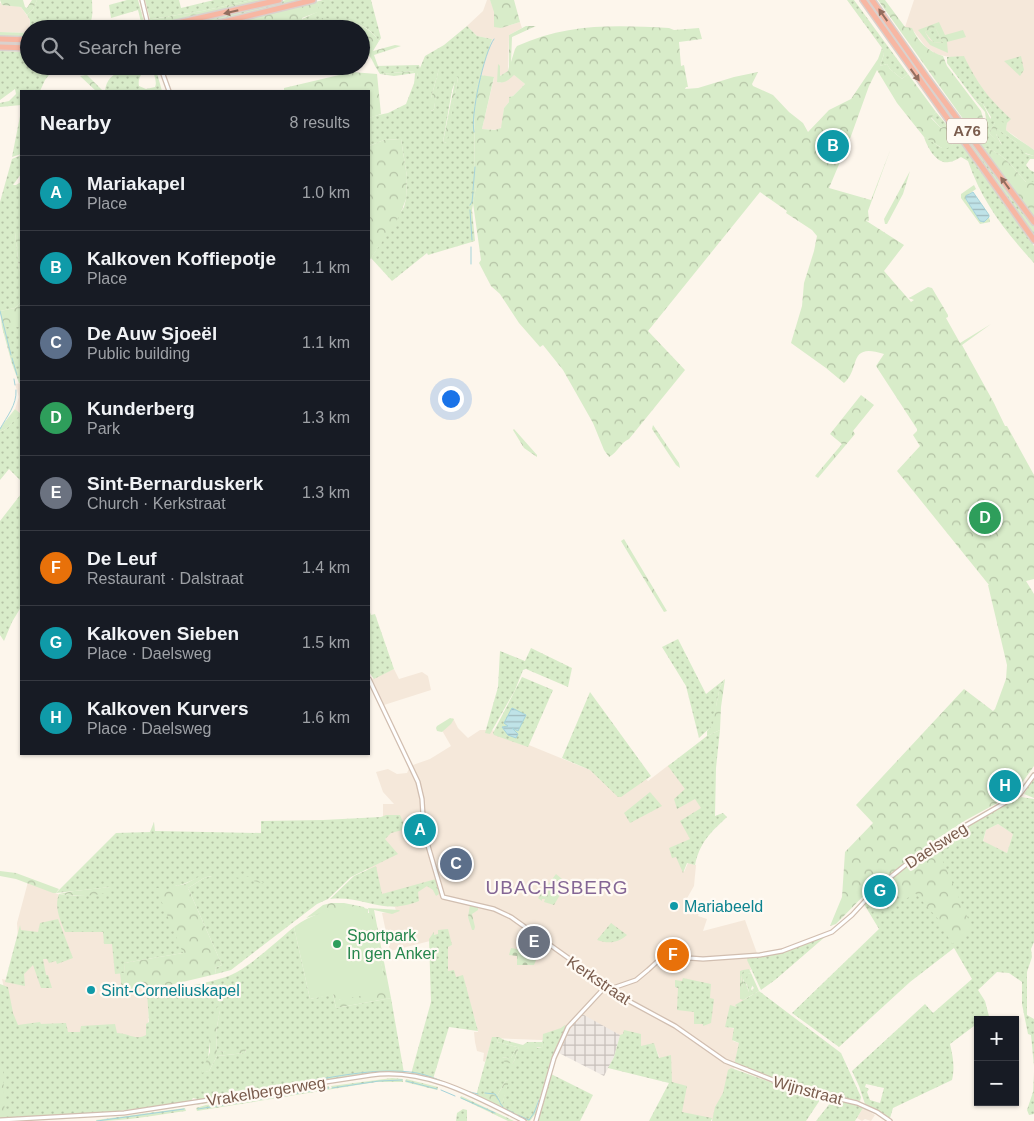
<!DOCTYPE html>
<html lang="en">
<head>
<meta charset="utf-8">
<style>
  :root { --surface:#171b24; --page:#242831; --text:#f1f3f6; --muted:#9ea1a6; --line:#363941; --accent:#e76f51 }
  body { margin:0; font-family:Helvetica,sans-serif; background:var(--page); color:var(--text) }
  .controls { position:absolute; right:15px; bottom:15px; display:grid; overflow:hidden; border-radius:0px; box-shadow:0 1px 4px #0004 }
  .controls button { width:45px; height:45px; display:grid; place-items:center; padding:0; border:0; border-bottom:1px solid var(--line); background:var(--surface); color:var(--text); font:25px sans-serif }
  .you { position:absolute; left:450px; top:398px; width:18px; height:18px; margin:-12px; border:4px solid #fff; border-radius:50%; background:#1a73e8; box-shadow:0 0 0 8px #1a73e833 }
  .badge { display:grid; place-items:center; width:32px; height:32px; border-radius:50%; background:var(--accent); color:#fff; font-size:16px; font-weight:700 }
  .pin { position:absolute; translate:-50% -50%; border:2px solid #fff; box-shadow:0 1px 5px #0006 }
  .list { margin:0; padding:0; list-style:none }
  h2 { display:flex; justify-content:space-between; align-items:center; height:65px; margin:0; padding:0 20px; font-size:21px }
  h2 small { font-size:16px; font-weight:400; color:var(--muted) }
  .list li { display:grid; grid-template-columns:32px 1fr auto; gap:15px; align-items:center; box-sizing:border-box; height:75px; padding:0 20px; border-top:1px solid var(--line) }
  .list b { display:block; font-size:19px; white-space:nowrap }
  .list p { margin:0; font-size:16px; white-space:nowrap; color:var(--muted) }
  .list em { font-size:16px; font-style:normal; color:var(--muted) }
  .icon { flex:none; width:28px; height:28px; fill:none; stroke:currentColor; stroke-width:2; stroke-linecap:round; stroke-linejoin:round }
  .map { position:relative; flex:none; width:1034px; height:1121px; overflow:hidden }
  .search { position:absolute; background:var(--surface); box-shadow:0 1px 4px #0004; left:20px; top:20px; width:350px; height:55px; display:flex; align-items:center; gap:12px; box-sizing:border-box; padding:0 18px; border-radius:28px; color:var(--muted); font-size:19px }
  .panel { position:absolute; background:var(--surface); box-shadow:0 1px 4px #0004; left:20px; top:90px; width:350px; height:665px; border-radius:0px }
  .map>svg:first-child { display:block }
</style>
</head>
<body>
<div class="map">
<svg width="1034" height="1121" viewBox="0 0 1034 1121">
  <defs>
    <pattern id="industrial-grid" width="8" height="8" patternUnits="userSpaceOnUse" patternTransform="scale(1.25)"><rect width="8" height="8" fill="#efe9e4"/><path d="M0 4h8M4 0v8" fill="none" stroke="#c7c0bb"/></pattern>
    <pattern id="grass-dots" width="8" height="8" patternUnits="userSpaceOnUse" patternTransform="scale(1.25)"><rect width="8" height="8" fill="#d8ecc9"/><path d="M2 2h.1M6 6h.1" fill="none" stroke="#b4c2a5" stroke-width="1.8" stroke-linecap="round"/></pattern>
    <pattern id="forest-crowns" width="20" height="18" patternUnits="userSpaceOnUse" patternTransform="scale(1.25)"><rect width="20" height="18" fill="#d8ecc9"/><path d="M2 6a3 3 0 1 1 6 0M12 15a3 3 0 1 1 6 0" fill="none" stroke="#b4c2a5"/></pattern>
    <pattern id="cemetery-stones" width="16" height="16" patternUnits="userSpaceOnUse" patternTransform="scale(1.25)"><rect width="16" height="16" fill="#d8ecc9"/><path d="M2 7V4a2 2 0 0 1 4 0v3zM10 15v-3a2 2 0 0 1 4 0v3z" fill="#b4c2a5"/></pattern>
    <pattern id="water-rules" width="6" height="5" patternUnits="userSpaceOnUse" patternTransform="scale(1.25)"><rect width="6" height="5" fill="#bfe3e8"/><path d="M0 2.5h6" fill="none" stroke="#a0bbbe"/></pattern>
  </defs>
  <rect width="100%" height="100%" fill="#fdf6ec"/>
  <!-- residential -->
  <path fill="#f5e8da" d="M487,0h3l11,28 19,-6 2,6 -13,7 -1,36 -8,5v-10l-3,16 3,1 13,-9 12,10 -12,12 -4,1v5l-5,6 -2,18 -3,4 -17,-1 12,-51 -14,-3 12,-36 -15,-3 -10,-10 16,-15z
    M914,0h120v150l-28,-20 1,-7 3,-4 -21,-21 -19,-28 -6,-13h-15l-13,-3 -11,-8 -13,-17 -7,-2z
    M0,3l21,4 9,13 -1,13 -29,-1z
    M21,383v31l-6,-5 4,-12 -4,-13z
    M394,669l5,10 23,-7 6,4 3,14 -47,15 -12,-26z
    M453,718l5,10 10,10 12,-8h12l98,40 55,8 3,3 22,-17 26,34 6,10 -11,30 -18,19 4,-1 7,16 4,-9 8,2 -2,21 -8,14 21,3 -2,8 -5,-1 -2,6 9,3 -4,12 42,-11 13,36 -9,4 2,10 -9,1 4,31 -5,6 -10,-2 -4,21 9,2 -3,12 8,3 -5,23 -4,3 -15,50 -39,-6 -9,-29 -3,-25 -6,-1 -6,-15 -15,3 -56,-28 -12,12 -5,-2 -16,9 -8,2 -50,-2 -7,24 -2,-1 1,-8 -7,-2 -2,-9 -1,-10h4l-3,-13 -20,-41 -8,-6v-25l5,-2 -18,-5 -44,11 -8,-38 14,-2 -1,-4 -21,-9 -8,-35 14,-17 18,-30h-15v-12h11l-11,-12 -7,-20 12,-3 9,5 10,-1 3,-7 20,-7 21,-13 -11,-19z
    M998,824l15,10 -6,19 -24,-11 3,-12z
    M28,882l32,13 46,36 9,15 34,47 -1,42 -6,5 -127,-4 -13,-57 19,5 -4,-61z
    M863,1108l12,7 -4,6 -6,-2 -3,2 -5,-3z"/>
  <!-- industrial -->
  <path fill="url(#industrial-grid)" d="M582,1014l38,21 -6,22 -10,19 -45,-23 13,-28z"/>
  <!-- grass -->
  <path fill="url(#grass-dots)" fill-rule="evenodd" d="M37,0h55c0,11 3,24 -9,29h-53v-9l-3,-5 6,-6z
    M127,0h11l6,22h-3l-3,-12 -27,8 -2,-13z
    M145,0h34l2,8 33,-8h38l-50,11 -50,8 -1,4z
    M286,0h17l-120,29h-19z
    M334,0h37l10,38 -2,3c-15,-23 -43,-22 -68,-21l1,9h-2l-8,-10 15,-7 2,-10z
    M847,0h7l54,74 -6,5 -12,-10 -3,-5 -7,2 4,-12 -2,-6z
    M865,0h6l163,226v9l-105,-143z
    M467,26l10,10 15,3 -17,53 -1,90 2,5 -4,23 3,31 -47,14 -1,-2 -35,28 -21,-23 33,-51 2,-8 1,-22 -6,-38 -17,1 -15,6v-28l5,-2 14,-3 18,-9 12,-31h-3l-1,-2 -34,3 -5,-8 44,-1 1,3 5,-12 19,-11zM439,69l-5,40 -2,2 -1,-1v-12zM457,77l1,1 -12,65 -3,-1 9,-52z
    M935,27l8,16 -10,-1 -8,-10z
    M0,51l29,1v14h27l-11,14 -5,11h-19v14l-21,2v-4l9,-2 7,-7 -1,-5 -15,11z
    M964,56c13,27 24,42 47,63l-4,4h-12l-6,10 13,12 -6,-11v-5l3,1 17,12 10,12 8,2v3h-4l-4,6 4,5 4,2v10h-8c-12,-13 -25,-33 -44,-34l-8,-11c11,-1 14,-11 17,-20l-8,-13 -8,-4 -28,-37v-6z
    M1021,56l3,14 -4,6 -16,-15z
    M145,66h4c-5,5 -12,11 -10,20l7,3 9,-2c3,-6 -3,-14 -2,-21h2l7,25h-57c3,-23 23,-19 40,-25z
    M21,111v43l-9,3z
    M936,112l11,13 -6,3 -10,-11z
    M924,137c19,9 15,18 35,3l46,63 29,43v17c-29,-32 -52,-61 -66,-102l-7,-4c-4,2 -8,5 -12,5 -12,3 -22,-15 -25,-25z
    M21,155v19l-8,11h3l5,-3v62l-2,-12h-4l4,37 2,5v28l-6,6 -15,3v-109l12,-43z
    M2,327h19v56h-2l-7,-19z
    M21,413v17l-1,3 1,1v47l-12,-12 -9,11v-48l7,-4z
    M21,494v113l-9,15 -8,19 -4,-6v-114z
    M369,610l2,5 4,-1 19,55 -20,10 -5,-7z
    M678,639l28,55 19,-15 -5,8 -3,14 -3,23 -15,14 -13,-52 -24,-39z
    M531,648l41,20 -4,19 -42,-18 -3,1 -8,20 -25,44 -5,-1 13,-46 2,-36 25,10z
    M522,677l31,13 -25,57 -34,-12 -1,-2z
    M590,692l61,84 -30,21h-3l-28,-27 -28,-12z
    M720,730l-4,38 -1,48 8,-3 4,4c-17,16 -27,25 -32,48l-8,-2 -4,10 -7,-16 -4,1 -3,-10 21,-9 -10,-18 21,-13 -6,-9 -18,10 -3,-10 11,-10 -17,-23 39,-30z
    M1034,778v20l-10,-4z
    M650,792l12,14 -32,17 -6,-10z
    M1021,797l13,2v143l-3,7 1,8 -5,15v43l7,4v47l-3,-31 -3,-1 -6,-30v-22l-13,-9 -12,-1 -19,18 7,11 5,19h-12v5l-4,1 -24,18c3,13 5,23 2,36l-59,28 -3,10 -25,-14 -6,-18 -7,-15 73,-67 8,9 39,-34 -18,-31 -44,34 -71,65 -47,-34 87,-84 -15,-25c33,-39 82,-65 125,-91l8,-8 10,-6 6,1zM998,824l15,10 -6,19 -24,-12 3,-11zM866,1084l18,4 -4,15 -10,-3 -3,-8 2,-3 -4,-2z
    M386,815h14l6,14 -15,4 -6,6 13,15 -47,23 -23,22 -11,5 -86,66 -15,4 -1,-6 7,-3 -34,-77 16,-10 8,-2c-15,-1 -23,8 -37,10l8,67 -59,10 1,10 -10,1 -3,-30h-8l-1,-12h-38c-5,-12 -11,-25 -6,-38 20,3 33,2 52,-7l-55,6 60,-60 34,-1 4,-10 1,9 106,2v-12l62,-1 58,-3z
    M376,866l6,28 54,-15 3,15 -3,2 -3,-6 -6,-4 -9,6 1,9c-37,15 -55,-6 -89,-2l24,-23z
    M58,919l15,39 -16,6 -1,-3 -7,2 -2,-4h-4l3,16h2l4,13h-11l-8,-23 -9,9 1,12 -20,-4 15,-57 1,5 17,2 2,-9z
    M611,923l16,12c-9,8 -18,9 -30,5z
    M294,927l16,72 23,-5 3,14 55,-10 13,75 -38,1 -164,26 -9,-2 -3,4 -79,10 -111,7v-135l8,3 5,26 5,12 22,-3 1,2 25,-1 2,9h12l1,-6 34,-2 2,9c11,0 19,8 29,2v-11l3,-2 -2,-30c20,-2 74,-10 90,-20 19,-11 40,-31 57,-45zM220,1009l-4,24 1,19 29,-2 -1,3 -28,3 -8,15 -7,1 6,-14 2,-16z
    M448,929l4,16 -4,2v24l6,-1 2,7 7,-2 15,56 -29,-4 -16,52 -22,-5 20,-72 -2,-63 5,-7v3l4,-1v-4z
    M826,936l-51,44 -14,10 -14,-30 1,-3 31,-4z
    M749,969l2,4 -3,1 5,10 -2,5 2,3h-4l-2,-7 -4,-6 3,16c-4,-6 -6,-18 -3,-25z
    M683,978l28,6 -1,14 4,1 -3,24 -8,3v-2h-9v-12l-17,-2 1,-22 -3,-1v-7l7,1z
    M759,991l82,62 20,44 -1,4 -63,-14 -63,-22 5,-22 -7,-3 2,-12 -9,-1 5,-22 7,2 -2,-2z
    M565,1025l1,2 -14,30 -12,41 -2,3 -2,12 -6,8h-3l-26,-13 7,-27 -2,-1 -9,16h-21l16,-59h7l-2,5 20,5 -6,11 -10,-1 12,7 6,-17 23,1 1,-14 18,-6z
    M624,1030l17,4v12l13,-3 5,15 12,-3 1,27 15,4 -5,26 30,6 -1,3h-62l20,-38 -61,-15 6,-11 6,-22 3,-1z
    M731,1068l67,24 50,10 15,6 -8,13h-39l15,-19 -11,-2 -14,21h-94l3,-14 8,-14 5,-23z
    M1034,1072v42l-5,1 -2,-5 6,-18z
    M551,1074l42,21 -13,26h-41l-1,-3z
    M392,1078l11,1v3h-27l-179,29 -1,-3 10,-3 123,-19v3l3,-1 -1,-2z
    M406,1079l32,8 -1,3 -32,-8z
    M327,1083l1,1 -132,21 3,-2z
    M461,1096l53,25h-6l-48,-23z
    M185,1108l1,3c-30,4 -60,10 -90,10v-1z
    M463,1109l4,1v11h-11l1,-8z"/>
  <!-- forest -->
  <path fill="url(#forest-crowns)" fill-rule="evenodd" d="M0,0h23l2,7 2,1 5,-8h5l-4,9 -6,6 -6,-8 -19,-2z
    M252,0h13l-113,25v-6l50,-8z
    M323,0h11l-15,3 -1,9 -16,6 2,5c-14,6 -34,10 -48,3l1,3h-48z
    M490,0h24l6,22 -19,6 -7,-1v-15z
    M878,0h7l20,27 7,1c6,14 17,24 31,28l4,10 34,45 2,7 -3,6 -9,6z
    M323,18c22,1 43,4 56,23l-6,10 22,-6 6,1 -27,9 4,11h-3c-3,-7 -6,-13 -14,-14v-23h-49l-1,-9z
    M144,22l1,4 -18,3h-18z
    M939,22l6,13 18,-5 3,7 -19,5 1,11 -18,-8 -12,-15zM935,27l8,16 -10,-1 -4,-3 -4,-7z
    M526,26h10l-24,11 -1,25 4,-13 2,-3c51,-23 98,-21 152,-18l5,2 25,-2 3,11 -23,3 2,24 3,-1 4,22h-2l-1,2 13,-1 36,-11 24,-5 -6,12 1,2 20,9 16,17 14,11 5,9 21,-22 22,-11 27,-40 4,-11 2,6 -4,12 7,-2 3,5 12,10 6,-5 28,38 -5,6 10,10 6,-3 12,15 -11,8h-6l-18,-11 -27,-34 -20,-33 -8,16 -18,50 -22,52 42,12 20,-52 -23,63 1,10 -4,-1 39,25 -20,26 27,31 3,-2 -5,-2 19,-11 4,1 16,27v2l-2,1 14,25 31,-19 -29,21 32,58 11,23h2l27,49v104l-8,2 8,13v172l-20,28 -48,26 -32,21 39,89 -21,14 -13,-24 -24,-27 -9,6 -20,-20 -5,4 -3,-2 -42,43 -6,2 12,-29 3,-45 28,-29 -17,-18 108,-116 29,22 2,-2 11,-30 1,-14 -19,-80h1l-92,-114 23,-25 -7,-11 4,-4v-2l-41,-63 8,-12c-37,-12 -23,15 -40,29l-18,-15 -35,-25 11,-37 2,-23 10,-32 3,-15 -5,-6 -26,-17 1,-2 -27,-19 -112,139 37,39 -56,69c-9,4 -11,13 -20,18l-5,-7 -11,-27 -30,-53 -20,-25 -3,2 -21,-24 -19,-29 -9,-8 -12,-23 2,-3 -8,-57 3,-16 -2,-4 1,-91 5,-17 14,2 -12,52 13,1 6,-2 3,-20 5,-6v-5l4,-1 12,-12 -11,-9c-5,5 -10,9 -17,7l1,-18 2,2v10l8,-5 1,-4v-32z
    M0,32l29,1v4h-29z
    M439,69l1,2 -6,38 -2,2 -1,-1v-12z
    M415,71v2h3l-4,13 1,-13 -21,3 -14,-2z
    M352,72l25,2 4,40 -12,4v-27h-85v-3z
    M87,75l16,16h-7l-16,-15z
    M456,76l2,2 -11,64 -2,1 -2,-1z
    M975,100l8,4 8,16 -9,15 -6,2 -4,-3 10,-8 4,-7 -1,-7z
    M996,121l11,2 -1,7c9,8 19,13 28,20v6l-12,-4 -6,-10 -19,-13 -1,5 6,12 -13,-13z
    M401,139l6,38 -1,22 -7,18 -30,44v-115l15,-6z
    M982,148c19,1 32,21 44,34h8v36z
    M910,171l-7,23 -16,30h-2l-1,-5z
    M974,185l2,4 -10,7v3l14,22 4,1 5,-5 1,5 -10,2 -19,-26v-4z
    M15,232h4l2,12v30l-2,-5z
    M21,302v25h-19l-2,-16 15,-3z
    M861,395l13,10 -21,26 2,3 -37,44 -3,-2 27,-32 -12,-10z
    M15,409l6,5 -14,14 -7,4v-4z
    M653,425l26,38 1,5 -4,-3 -24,-36z
    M514,429l23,26v2l-13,-9 -11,-18z
    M624,539l43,72 -3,1 -43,-71z
    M725,679l-4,28 -1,23 -13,6v-5l6,-7 4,-23 3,-14z
    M450,718l4,1 -3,5 -9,8 -5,-1 -1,-3 1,-2z
    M0,871l16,2 43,16 -3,4h-3l-37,-14 -16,-3z
    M556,874l11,9 -13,22 -10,-3 1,-3h-3v2l-4,-3z
    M202,875h13l-11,3 -16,10 34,77 -7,3 1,6 -46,11 -48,5 -2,-17h5l-1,-10 59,-10 -27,-65 18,2 1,-4 10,-2z
    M220,875l30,2 24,10 -27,-8z
    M111,887l3,1c-10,10 -42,8 -55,6l15,-3z
    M331,903h13l20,4 2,4 -34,56 7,33 44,-28 -15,-64 31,2 1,1 -8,3 -18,-4 17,88 -55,10 -20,-93 -10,3 17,-13z
    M470,905l8,1v4l-6,4 3,13 -1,3h-2l-4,-13z
    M743,970l-2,9 2,9 1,-9 5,13h4l-1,-2 2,-2 -7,-9 1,-5 3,-1 8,18 -16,9 -3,-1v-28z
    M218,1006l2,3 -4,24 1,19 29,-3 -1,4 -28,3 -8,15 -8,2 9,-21 -1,-27z
    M499,1037l5,3 19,5 4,-3h16l-1,6 -5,-1 -1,5 -17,-5 -6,17 -15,-4 3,-3 10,1 6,-11 -20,-5z
    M0,1069l3,2 2,48h-5z
    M506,1080l3,1 -8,27 -25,-12 10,-3 11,3z"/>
  <!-- cemetery -->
  <path fill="url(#cemetery-stones)" d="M540,941l3,2 -9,22h-17v-9l-8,-1 2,-7 11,2 2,-4 2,1 2,-2 7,4z"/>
  <!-- pitch -->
  <path fill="#d8ecc9" d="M355,906l13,3v4h3l16,78 -49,9 -1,-6 -27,5 -16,-72c18,-14 39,-18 61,-21z"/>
  <!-- water -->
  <path fill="url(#water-rules)" stroke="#a5d3da" d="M973,192l16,23v2l-5,5 -4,-1 -14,-22v-3z
    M512,708l14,7 -8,16 -6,-3 6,6 -2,4 -8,-3 -6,-8 6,-1 -4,-3z"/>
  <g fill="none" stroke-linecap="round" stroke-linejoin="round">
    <!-- stream -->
    <path stroke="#a5d3da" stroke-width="1" d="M474,132c-4,-15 10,-80 20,-93
      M473,190l2,-23
      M470,205l2,-3 1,-10
      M470,210l2,30
      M471,264v-17
      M0,311l11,44
      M12,358l5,17
      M14,379l1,6
      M0,429c7,-13 17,-24 16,-39
      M406,1081l31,8
      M283,1086c41,-7 93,-20 134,-13 21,4 40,17 61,21
      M332,1088l47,-7 23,-1
      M441,1090l14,6
      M485,1093l10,1 5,8
      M461,1098l34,15
      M500,1103l3,4
      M198,1109l131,-21
      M506,1109l8,4
      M518,1115l11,5 5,-7 5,-13
      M97,1121l87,-12"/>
    <defs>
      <path id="minor" d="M142,0l7,29
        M160,66l9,25
        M369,679l49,103 4,17 2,33 19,65 51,12 17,8 116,83 48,26 50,35 68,27 64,15 20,9 13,9
        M610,989l26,-9 12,-10 22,-20 19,8 14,1 57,-4 22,-4 50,-19 20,-17 25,-27 31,-25 48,-32 64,-37 14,-19
        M0,1120l124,-7 247,-38c54,-8 106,22 153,46
        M536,1121l18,-63 14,-31 38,-41"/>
      <path id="highway" d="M863,0l171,240
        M872,0l55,78 107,144
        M151,29l128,-29
        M195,29l118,-29
        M0,39l29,1
        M0,47l29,1"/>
    </defs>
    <!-- minor casing -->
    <use href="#minor" stroke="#d1beb0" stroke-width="5.5"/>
    <!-- highway casing -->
    <use href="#highway" stroke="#dad1cd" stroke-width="8"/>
    <!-- minor -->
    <use href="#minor" stroke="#fff" stroke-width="3"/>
    <!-- highway -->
    <use href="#highway" stroke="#f7b7a3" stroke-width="5"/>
  </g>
  <!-- one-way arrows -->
  <defs><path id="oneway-solid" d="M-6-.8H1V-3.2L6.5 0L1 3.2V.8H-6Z" transform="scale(1.25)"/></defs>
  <g fill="#936e5e">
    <use href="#oneway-solid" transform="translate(231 12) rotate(167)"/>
    <use href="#oneway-solid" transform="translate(883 15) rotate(-125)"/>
    <use href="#oneway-solid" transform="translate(915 75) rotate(54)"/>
    <use href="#oneway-solid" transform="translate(1005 183) rotate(-126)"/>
  </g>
  <!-- markers -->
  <g fill="#0f9aa8" stroke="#fffaf3" stroke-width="2">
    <circle cx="674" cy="906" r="5"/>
    <circle cx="91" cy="990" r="5"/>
  </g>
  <circle fill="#2e9e5b" stroke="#fffaf3" stroke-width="2" cx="337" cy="944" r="5"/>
  <g text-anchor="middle" stroke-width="4.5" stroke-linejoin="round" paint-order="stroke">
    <!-- shield labels -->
    <rect fill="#fffaf3" stroke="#a28b7f" stroke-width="1" x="947" y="118.5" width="40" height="25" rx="4"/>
    <g font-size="15" font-weight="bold" fill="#7a5c4d">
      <text x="967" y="136">A76</text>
    </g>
    <!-- street labels -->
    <g font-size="16" fill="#7a5c4d" stroke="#fffaf3">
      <text transform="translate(936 845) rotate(-33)" y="6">Daelsweg</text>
      <text transform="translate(599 980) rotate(34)" y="6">Kerkstraat</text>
      <text transform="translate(808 1090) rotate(15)" y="6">Wijnstraat</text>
      <text transform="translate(266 1091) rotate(-9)" y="6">Vrakelbergerweg</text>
    </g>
    <!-- culture labels -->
    <g font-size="16" fill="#0d838f" stroke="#fffaf3" text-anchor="start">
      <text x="684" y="912">Mariabeeld</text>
      <text x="101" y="996">Sint-Corneliuskapel</text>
    </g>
    <!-- leisure labels -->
    <g font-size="16" fill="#27864d" stroke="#fffaf3" text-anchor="start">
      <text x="347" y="941">Sportpark<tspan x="347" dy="18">In gen Anker</tspan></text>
    </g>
    <!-- quarter labels -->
    <g font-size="19" letter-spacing="1" fill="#846695" stroke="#fffaf3">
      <text x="557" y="894">UBACHSBERG</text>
    </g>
  </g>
</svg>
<div class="controls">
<button>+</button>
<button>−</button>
</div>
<div class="you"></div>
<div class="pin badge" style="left:420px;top:830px;background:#0f9aa8">A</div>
<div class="pin badge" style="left:833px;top:146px;background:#0f9aa8">B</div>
<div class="pin badge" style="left:456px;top:864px;background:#5c6f8a">C</div>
<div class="pin badge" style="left:985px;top:518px;background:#2e9e5b">D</div>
<div class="pin badge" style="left:534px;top:942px;background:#6b7280">E</div>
<div class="pin badge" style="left:673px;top:955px;background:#e8710a">F</div>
<div class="pin badge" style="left:880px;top:891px;background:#0f9aa8">G</div>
<div class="pin badge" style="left:1005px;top:786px;background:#0f9aa8">H</div>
<div class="search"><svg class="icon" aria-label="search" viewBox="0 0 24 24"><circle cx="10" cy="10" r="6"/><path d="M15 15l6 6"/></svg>Search here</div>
<section class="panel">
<h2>Nearby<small>8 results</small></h2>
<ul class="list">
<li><span class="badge" style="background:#0f9aa8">A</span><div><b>Mariakapel</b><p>Place</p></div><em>1.0 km</em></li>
<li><span class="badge" style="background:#0f9aa8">B</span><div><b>Kalkoven Koffiepotje</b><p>Place</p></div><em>1.1 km</em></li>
<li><span class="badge" style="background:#5c6f8a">C</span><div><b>De Auw Sjoeël</b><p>Public building</p></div><em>1.1 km</em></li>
<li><span class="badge" style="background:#2e9e5b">D</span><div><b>Kunderberg</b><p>Park</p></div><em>1.3 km</em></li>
<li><span class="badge" style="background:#6b7280">E</span><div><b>Sint-Bernarduskerk</b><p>Church · Kerkstraat</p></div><em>1.3 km</em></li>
<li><span class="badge" style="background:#e8710a">F</span><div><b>De Leuf</b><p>Restaurant · Dalstraat</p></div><em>1.4 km</em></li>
<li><span class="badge" style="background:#0f9aa8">G</span><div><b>Kalkoven Sieben</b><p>Place · Daelsweg</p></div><em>1.5 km</em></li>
<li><span class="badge" style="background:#0f9aa8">H</span><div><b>Kalkoven Kurvers</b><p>Place · Daelsweg</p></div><em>1.6 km</em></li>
</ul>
</section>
</div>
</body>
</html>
